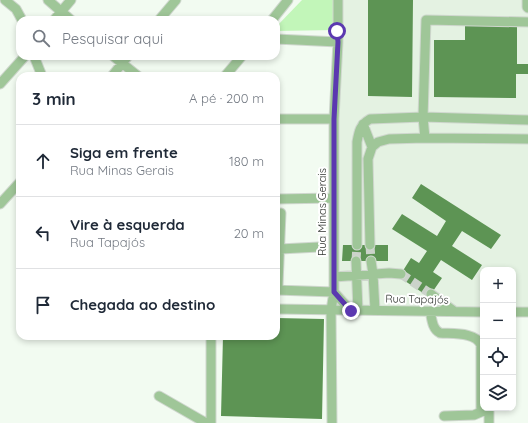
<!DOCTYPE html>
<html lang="pt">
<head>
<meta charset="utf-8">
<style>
  :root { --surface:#fff; --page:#f6f6f7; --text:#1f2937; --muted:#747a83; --line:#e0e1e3 }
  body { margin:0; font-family:Quicksand,sans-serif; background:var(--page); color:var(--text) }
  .controls { position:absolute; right:12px; bottom:12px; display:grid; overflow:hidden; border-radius:8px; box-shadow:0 2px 6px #0003 }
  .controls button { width:36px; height:36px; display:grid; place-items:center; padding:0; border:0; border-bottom:1px solid var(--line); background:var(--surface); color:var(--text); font:20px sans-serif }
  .stop { position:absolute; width:12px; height:12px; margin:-9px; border:3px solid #5b38b0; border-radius:50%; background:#fff }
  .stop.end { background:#5b38b0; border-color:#fff; box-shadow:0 1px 4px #0008 }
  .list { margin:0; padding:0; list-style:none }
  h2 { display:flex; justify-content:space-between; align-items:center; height:52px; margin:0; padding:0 16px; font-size:17px }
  h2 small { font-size:13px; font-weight:400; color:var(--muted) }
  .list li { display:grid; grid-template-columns:26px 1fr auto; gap:12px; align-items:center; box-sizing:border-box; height:72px; padding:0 16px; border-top:1px solid var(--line) }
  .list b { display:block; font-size:15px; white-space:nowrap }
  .list p { margin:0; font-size:13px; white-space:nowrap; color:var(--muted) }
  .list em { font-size:13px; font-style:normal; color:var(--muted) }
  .icon { flex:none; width:22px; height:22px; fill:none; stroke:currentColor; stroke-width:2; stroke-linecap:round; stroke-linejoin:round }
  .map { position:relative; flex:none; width:528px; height:423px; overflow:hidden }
  .search { position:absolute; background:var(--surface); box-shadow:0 2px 6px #0003; left:16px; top:16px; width:264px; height:44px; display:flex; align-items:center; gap:10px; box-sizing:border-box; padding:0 14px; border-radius:12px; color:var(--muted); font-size:15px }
  .panel { position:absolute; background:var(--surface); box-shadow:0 2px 6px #0003; left:16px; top:72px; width:264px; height:268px; border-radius:12px }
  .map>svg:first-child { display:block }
</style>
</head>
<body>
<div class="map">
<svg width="528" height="423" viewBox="0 0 528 423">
  <rect width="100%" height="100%" fill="#f2fbf1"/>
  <!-- built -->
  <path fill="#e4f2e2" d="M338,0h190v313l-15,-1v-42h-30v42l-125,-1 -24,-19z"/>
  <!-- green -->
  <path fill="#c2f6b9" d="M302,0h32l1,30 -59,1v-4z"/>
  <!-- building -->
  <path fill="#5d9454" d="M368,0h45l-1,97 -44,-1z
    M465,25h52v39h11v10h-12v24l-82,-1v-57h31z
    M421,184l80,51 -10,14 -29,-18 -10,15 30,19 -10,15 -31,-20 -8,12 9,6 -13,19 -30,-20 12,-19 8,5 8,-12 -35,-22 10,-15 35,22 9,-15 -34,-23z
    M343,245h45v16h-46z
    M276,318l48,1 -2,100 -101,-3 2,-80h53z"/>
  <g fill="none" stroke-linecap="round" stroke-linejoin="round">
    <!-- minor-tunnel -->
    <path stroke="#cbd3ca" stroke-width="9" stroke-dasharray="9 4.5" stroke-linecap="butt" d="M370,245l1,16
      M356,261l1,-16
      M401,274l30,20"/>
    <defs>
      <path id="minor" d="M5,0l11,9 6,11
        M48,0l23,20
        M527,0v7l1,1
        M54,20l17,-20
        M159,20l17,-20
        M272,20l16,-20
        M276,39l62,3
        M34,56l8,20
        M113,56l25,20
        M112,76l16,-20
        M225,76l17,-20
        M0,84l25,-28
        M276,119h58
        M363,124l9,23
        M425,138l-2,-21 3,-97 102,2
        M276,199l58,-1
        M0,204l20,-22
        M357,245v-103c2,-11 3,-17 13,-23l53,-2 105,3
        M370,245l-2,-86 4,-12 6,-5 11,-3 36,-1 103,1
        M280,249l39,-2
        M356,261l2,50
        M371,261l2,13 2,36
        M334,277l55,-4 12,1
        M276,290l58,2 17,19
        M278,290v-6l3,-71
        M431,294l23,17
        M276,309l207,3
        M430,311c2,8 2,18 10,22 13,1 36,-1 41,12v67l-7,3 -30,1
        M513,312h15
        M159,396l47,27
        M489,408v15
        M211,423v-87
        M332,423l-1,-113 3,-18v-173l4,-77v-42"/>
    </defs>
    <!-- minor casing -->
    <use href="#minor" stroke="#cfd7ce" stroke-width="11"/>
    <!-- minor -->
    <use href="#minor" stroke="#9fc698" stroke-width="9"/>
  </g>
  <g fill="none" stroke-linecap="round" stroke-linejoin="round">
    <!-- route -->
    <path stroke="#5b38b0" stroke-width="5" d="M337,31l1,11 -4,77v173l17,19"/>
  </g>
  <g text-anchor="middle" stroke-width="4" stroke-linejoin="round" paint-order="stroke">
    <!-- street labels -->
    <g font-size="11" fill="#2f332f" stroke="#fff">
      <text transform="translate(322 212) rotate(-90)" y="4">Rua Minas Gerais</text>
      <text transform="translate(417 299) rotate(1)" y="4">Rua Tapajós</text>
    </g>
  </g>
</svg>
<div class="controls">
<button>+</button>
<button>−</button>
<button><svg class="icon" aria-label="locate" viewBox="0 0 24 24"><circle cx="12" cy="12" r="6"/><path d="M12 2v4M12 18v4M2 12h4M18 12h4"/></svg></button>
<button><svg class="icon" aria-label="layers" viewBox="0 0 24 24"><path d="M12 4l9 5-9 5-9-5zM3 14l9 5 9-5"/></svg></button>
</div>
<div class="stop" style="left:337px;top:31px"></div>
<div class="stop end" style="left:351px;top:311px"></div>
<div class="search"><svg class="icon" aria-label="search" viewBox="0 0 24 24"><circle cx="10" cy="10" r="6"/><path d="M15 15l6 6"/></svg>Pesquisar aqui</div>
<section class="panel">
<h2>3 min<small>A pé · 200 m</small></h2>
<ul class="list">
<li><svg class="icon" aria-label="ahead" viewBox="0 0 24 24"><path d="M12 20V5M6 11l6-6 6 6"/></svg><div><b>Siga em frente</b><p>Rua Minas Gerais</p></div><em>180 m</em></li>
<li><svg class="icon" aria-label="left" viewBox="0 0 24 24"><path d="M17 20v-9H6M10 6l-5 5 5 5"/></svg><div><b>Vire à esquerda</b><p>Rua Tapajós</p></div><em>20 m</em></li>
<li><svg class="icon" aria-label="arrive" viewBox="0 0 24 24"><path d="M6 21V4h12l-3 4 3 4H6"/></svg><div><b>Chegada ao destino</b></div></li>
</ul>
</section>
</div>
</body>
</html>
